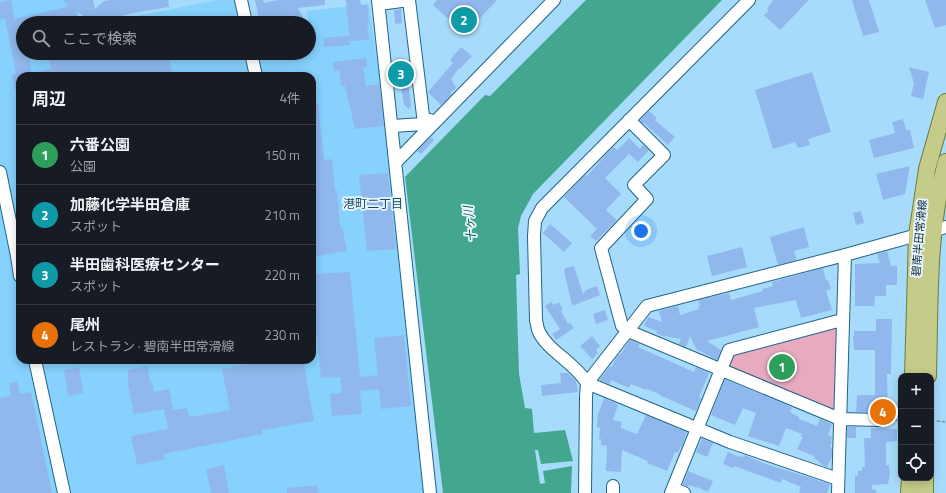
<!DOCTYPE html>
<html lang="ja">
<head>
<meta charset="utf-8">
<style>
  :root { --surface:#171b24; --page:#242831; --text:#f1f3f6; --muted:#9ea1a6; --line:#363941; --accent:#1a73e8 }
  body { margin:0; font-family:"Titillium Web","Noto Sans JP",sans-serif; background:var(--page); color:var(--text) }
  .controls { position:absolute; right:12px; bottom:12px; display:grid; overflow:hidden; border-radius:8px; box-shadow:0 2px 10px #0003 }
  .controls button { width:36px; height:36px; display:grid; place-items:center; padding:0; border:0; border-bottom:1px solid var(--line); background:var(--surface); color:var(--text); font:20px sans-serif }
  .you { position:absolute; left:641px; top:231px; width:14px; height:14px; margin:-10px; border:3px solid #fff; border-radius:50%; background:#1a73e8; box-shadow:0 0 0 6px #1a73e833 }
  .badge { display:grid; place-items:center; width:26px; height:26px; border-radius:50%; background:var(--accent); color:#fff; font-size:13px; font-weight:700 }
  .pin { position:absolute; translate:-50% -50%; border:2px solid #fff; box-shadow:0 1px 4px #0006 }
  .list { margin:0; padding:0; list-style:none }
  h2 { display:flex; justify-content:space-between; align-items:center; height:52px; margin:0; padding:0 16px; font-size:17px }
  h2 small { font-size:13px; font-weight:400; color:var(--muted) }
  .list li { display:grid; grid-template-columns:26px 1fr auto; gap:12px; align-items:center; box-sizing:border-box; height:60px; padding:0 16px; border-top:1px solid var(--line) }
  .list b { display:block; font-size:15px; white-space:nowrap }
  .list p { margin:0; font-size:13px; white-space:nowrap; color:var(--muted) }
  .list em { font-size:13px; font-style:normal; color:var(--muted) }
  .icon { flex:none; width:22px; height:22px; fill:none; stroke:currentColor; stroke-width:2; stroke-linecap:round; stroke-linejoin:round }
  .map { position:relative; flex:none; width:946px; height:493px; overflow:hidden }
  .search { position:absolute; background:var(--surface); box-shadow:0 2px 10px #0003; left:16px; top:16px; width:300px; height:44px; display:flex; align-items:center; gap:10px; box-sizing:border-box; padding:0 14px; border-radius:22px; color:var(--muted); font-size:15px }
  .panel { position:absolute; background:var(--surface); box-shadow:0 2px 10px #0003; left:16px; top:72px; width:300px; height:292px; border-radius:12px }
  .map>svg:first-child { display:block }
</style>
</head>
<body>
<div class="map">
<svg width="946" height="493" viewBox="0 0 946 493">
  <rect width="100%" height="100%" fill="#a7dbfb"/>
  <!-- built -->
  <path fill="#86d1fd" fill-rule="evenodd" d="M0,0h76l4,23h-57v30h286v-27l-2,-15 62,-7 69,489h-438zM20,76h292v284h-292z
    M218,0h26l5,23h-150z"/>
  <!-- green -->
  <path fill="#e7aac0" d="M834,327l3,2 -3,79 -3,4 -102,-42 -1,-5 3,-9 4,-4z"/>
  <!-- water -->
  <path fill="#43a790" d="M586,0h136l-189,194 -12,22 -3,12 2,46 -4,1 3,99 6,34 7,1 2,24 31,-3 8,31 -32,3 -3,-14h-3l5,34 5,-1 -2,-12 29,-5 -1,27h-128l-38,-316 80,-82 5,1z"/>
  <!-- building -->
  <path fill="#90b8ed" d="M11,0l4,19 52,-12v-3l-5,-4h31l2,9 9,-8 7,-1h57l1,7 -31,5 -29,7 -12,-2v3l-6,1 -15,-10 3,12h-56v30h5l4,23h-12v23h-3l-5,-25h4l-11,-56 -5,2v-18z
    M255,0h8l1,3 14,-3h47v5l-27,3 8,15h-46z
    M346,0h14l1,5h6l2,18h-2l2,17 -19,1z
    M437,0h60l-32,34 -32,-29z
    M773,0h36l-29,30 -16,-15 5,-4 -2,-2z
    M852,0h17l10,32 -16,4z
    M925,0h21v25l-11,3z
    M401,9l1,14 -7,1 -1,-14z
    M349,36l1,9 -26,2 -1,-9z
    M461,47l11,9 -12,13 -1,-1 -8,11 5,9 -6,5 2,1 -11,11 -13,-13 25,-29 -3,-3z
    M48,53h36v2l14,-2h70l5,23h-140v-3l18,-4z
    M366,58l1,9h-4l3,19 13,-2 5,42 -29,3 -10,-43h-4l-2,-16 -5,1 -1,-9z
    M403,58l2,2 6,45 -2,4 -5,-4 -3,-18h-4l-3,-27z
    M909,67l20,5 -6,27 -12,-3 3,-13z
    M812,72l19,60 -23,7 2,6 -12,3 -3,-6 -22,7 -18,-59z
    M312,103h6l6,57 8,-1 3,32 2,-1 3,37 2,-1 5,25 -35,6z
    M649,111l8,7 -2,2 2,2 18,15 -7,8 -24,-22 -1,1 -3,-4z
    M903,119l3,11h4l4,18 -40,10 -5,-18 26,-7 -3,-11z
    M431,137l3,3 -13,14 -4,-3z
    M629,138l11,11 3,-4 6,5 -11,12 -9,-8 -24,24 16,16 -15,16 11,10 -21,21 -6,-5 7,-7 -33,-32 21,-22 2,1 26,-29 4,3z
    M910,166l-5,28 -22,6 -7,-26z
    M388,173l8,76 -29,2 -8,-76z
    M861,211l3,12 -8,2 -3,-12z
    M550,224l22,19 -8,9 -21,-19z
    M804,227l5,20 -15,4 3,9 -19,5 -8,-28z
    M742,247l5,20 -35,9 -5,-20z
    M887,251l4,15h6v19h-11v11h-11l-1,10h-19v-42l25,-1 -3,-9z
    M574,266l9,28 3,-4 11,-4 3,9 -28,11 2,-2 -2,1 -8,-34 1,-1v-2z
    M823,268l3,13 2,-1 3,9 -5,2 6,19 -31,8 -5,-18 -42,8 5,19 -52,14 14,9 -4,10 -21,-11 -6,-13 -4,11 -7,-3 2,-5 -16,-3 -1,1 -8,-4 1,-2 -13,-5 4,-9 14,5 -3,-11 19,-5 2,9 19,-6 -1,-3h2l-2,-6 31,-7 2,7 32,-9 -1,-2 11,-3 -1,-4z
    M350,272l10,105 18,-2 -4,-37 30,-3 7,71 -30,3 -2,-20 -19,2 2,23 -30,2 -2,-22 12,-1 -2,-16 -19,1 -9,-91v-13z
    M551,302l3,3 5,-3 4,8 -2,1 7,13 2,-1 4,5 -18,12 -4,-6 8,-5 -15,-23z
    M605,310l3,10 -12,4 -3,-10z
    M876,319h16l-1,55h-4l1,41h-3l-6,-3h-23l1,-17h18v-45h-21l-1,-14h1v-5h22z
    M592,336l8,10 -4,4 2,3 -6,6 -12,-13z
    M630,340l10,4 -2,3 56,25 2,-5 13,6 -10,24 2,1 -5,13 -37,-16v-1l-12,-5 -1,1 -15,-6 -2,4 -18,-8 -1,4 -11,-4 11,-14 2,1 4,-9 3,-4 1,1z
    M274,360h29l11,61 -52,9v4l-98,20 1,5 -28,6 -6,-29 37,-7 -4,-20 -30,5 -6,-29v-15l20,-4 2,16 2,-1 2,11 15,-3 4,21 14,-2 2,9 41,-7 -8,-41z
    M79,367l4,26 -15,3 -4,-26z
    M560,373h8l8,8 2,11 -36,4 -1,-11 20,-2z
    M725,379l64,27 3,2 -2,4 9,5v2l18,7 3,-7 12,5 -4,11 4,2 -1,5 1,1 -2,2 1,4 1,-1v9l-5,10 -7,-3 1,-1 -7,-5v-2l-17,-7 6,-12h-2l1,-3 -16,-6 -7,18 -31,-10 8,-23 -13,-5 -8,17 -24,-10z
    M17,381l3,13 11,-2 21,101h-52v-95l11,-2 -2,-13z
    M604,398l11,5 3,2 -5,15 8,2v6l16,6 9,-19 41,17 -5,15 -1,-1 -3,7 -3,-1 -8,19 -20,-8 1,-2 -26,-11 -1,22 -15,-1 1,-25 -6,-1v-6h-2l1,-11 -3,-1 1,-13z
    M847,427h9v11h-9z
    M871,428l26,1v12l-11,1v23h3l1,9 -2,10 -16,1v4l4,1v3h-21v-18l3,1v-5h4v-4h3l-1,-29h7z
    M702,439l11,4 -6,14 -11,-5z
    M728,452l11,5v-1l4,1 2,-2 18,8 67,21 -3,9h-28l2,-6 -19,-8 -1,4 -47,-17 -1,2 -10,-4z
    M224,465l5,28h-18l-5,-24z
    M688,471l25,10 -5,11 -10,-5 -1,1 -8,-3 -1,2 -5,-3z
    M317,485l1,8h-31v-5z"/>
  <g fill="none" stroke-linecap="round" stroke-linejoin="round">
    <defs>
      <path id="minor" d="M241,0l5,23
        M378,0l52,493
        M409,0l16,132
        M749,0l-207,208 -7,13 -1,15 2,84c1,4 1,8 3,12 9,19 36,31 48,51l143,59 108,37
        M379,4l30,-4
        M251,53l5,23
        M629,120l35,35 -30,30 13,14 -46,49 21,78 6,5 212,88 39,1
        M392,126l32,-2 6,-4
        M396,162l158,-162
        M0,172l17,84 3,20
        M35,360l29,133
        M613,486v7
        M673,488l11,5
        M585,493l1,-96 1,-14 60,-77 198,-51 101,-28
        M671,493l58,-143 113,-30
        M838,493l7,-238"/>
      <path id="major" d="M913,376l4,-141 10,-66 19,-67
        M928,376c2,-71 -1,-145 18,-214
        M909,493l1,-15
        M925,493v-15"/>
    </defs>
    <!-- minor casing -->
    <use href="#minor" stroke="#1f6487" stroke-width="14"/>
    <!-- major casing -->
    <use href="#major" stroke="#6b7c39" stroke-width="18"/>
    <!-- path -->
    <path stroke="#6b96af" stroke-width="1.5" stroke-dasharray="3 2" stroke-linecap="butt" d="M889,420h12
      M937,421l9,1"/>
    <!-- minor -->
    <use href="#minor" stroke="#fff" stroke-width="12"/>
    <!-- major -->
    <use href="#major" stroke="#c5cc89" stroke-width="16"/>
  </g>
  <g text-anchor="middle" stroke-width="3.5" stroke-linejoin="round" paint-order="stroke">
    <!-- street labels -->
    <g font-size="11" fill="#0b2736" stroke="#e9f6fe">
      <text transform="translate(919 238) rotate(-85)" y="4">碧南半田常滑線</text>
    </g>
    <!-- neighbourhood labels -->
    <g font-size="12" fill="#164a64" stroke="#e9f6fe">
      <text x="373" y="208">港町二丁目</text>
    </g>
    <!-- water labels -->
    <g font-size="12" font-style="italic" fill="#0c5f4f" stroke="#e9f6fe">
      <text transform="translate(470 224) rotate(-96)" y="4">十ヶ川</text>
    </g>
  </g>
</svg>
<div class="controls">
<button>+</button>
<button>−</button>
<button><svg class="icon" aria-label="locate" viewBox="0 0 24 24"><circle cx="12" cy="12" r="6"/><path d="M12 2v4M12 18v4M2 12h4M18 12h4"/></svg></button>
</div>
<div class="you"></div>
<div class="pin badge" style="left:782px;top:367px;background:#2e9e5b">1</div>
<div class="pin badge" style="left:464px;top:20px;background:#0f9aa8">2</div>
<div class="pin badge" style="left:401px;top:74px;background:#0f9aa8">3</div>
<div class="pin badge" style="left:883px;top:412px;background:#e8710a">4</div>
<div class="search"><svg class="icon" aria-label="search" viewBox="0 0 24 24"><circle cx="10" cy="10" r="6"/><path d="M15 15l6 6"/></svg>ここで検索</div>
<section class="panel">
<h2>周辺<small>4件</small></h2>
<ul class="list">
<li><span class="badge" style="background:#2e9e5b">1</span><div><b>六番公園</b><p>公園</p></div><em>150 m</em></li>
<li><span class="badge" style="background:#0f9aa8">2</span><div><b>加藤化学半田倉庫</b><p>スポット</p></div><em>210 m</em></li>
<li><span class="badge" style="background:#0f9aa8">3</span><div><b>半田歯科医療センター</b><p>スポット</p></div><em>220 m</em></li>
<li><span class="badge" style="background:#e8710a">4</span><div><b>尾州</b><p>レストラン · 碧南半田常滑線</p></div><em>230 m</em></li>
</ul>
</section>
</div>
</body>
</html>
